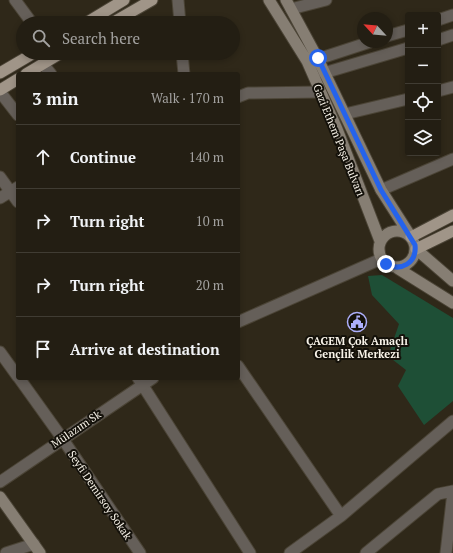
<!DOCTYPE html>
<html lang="en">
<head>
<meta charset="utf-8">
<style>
  :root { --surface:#231e13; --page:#2f2b21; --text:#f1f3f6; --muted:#a3a2a0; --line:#403c33 }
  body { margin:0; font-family:"PT Serif",serif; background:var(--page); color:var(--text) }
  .controls { position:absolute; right:12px; top:12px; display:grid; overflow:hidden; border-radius:4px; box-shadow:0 2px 6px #0003 }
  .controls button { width:36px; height:36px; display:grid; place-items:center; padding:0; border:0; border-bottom:1px solid var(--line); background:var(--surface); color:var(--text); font:20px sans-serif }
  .compass { position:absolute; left:357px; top:12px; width:36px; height:36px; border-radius:50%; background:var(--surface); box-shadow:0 2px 6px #0003; rotate:296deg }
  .stop { position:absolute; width:12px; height:12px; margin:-9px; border:3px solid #2563eb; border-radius:50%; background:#fff }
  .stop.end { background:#2563eb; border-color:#fff; box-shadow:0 1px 4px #0008 }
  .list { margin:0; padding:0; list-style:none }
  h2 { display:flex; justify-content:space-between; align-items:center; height:52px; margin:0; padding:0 16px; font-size:17px }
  h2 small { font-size:13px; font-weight:400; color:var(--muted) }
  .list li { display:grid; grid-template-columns:26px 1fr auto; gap:12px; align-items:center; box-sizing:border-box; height:64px; padding:0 16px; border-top:1px solid var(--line) }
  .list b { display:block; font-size:15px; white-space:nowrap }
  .list em { font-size:13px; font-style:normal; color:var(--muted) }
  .icon { flex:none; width:22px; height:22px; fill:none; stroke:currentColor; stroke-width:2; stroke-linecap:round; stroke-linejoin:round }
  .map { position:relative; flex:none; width:453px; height:553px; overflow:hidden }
  .search { position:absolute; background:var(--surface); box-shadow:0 2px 6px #0003; left:16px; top:16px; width:224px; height:44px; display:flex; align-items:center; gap:10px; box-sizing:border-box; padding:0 14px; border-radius:22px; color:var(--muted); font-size:15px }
  .panel { position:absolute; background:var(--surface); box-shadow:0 2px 6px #0003; left:16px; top:72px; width:224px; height:308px; border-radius:4px }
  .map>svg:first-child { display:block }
</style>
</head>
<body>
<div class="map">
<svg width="453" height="553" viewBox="0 0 453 553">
  <rect width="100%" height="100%" fill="#2f2819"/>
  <!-- green -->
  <path fill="#1e4f36" d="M382,275l71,43v83l-29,24 -26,-39 8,-16 -18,-14 11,-32 -27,-29 -4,-19z"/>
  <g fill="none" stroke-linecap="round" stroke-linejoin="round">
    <defs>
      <path id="minor" d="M15,0l17,23
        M178,0l2,23
        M291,9l35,-9
        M438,20l15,-5
        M387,36l21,-6
        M438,40l15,-5
        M182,53l2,21
        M318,59l52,-17
        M43,64l8,10
        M324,73l84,-25
        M438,91l15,-4
        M0,92l18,23
        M238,97l10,-4 72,-1
        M345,114l63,-15
        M0,177l18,25
        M381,190l72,-31
        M0,198l18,-11
        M0,352l18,25
        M238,366l103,150
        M19,378l43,60 78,115
        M138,378l112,175
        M6,553l28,-9
        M290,553l51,-37 112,-95
        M366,553l72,-59 15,-3
        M446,553l7,-61"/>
      <path id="tertiary" d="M238,322l143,-63
        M0,482l153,-104"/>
      <path id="secondary" d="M269,0l38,61 30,68 43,112
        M286,0l32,59 63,131 30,47
        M379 249a18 18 0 1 1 36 0a18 18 0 1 1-36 0Z
        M416,249l37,32
        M397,268l56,35
        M0,497l40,56"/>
      <path id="primary" d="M86,23l38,-23
        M112,23l40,-23
        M0,73l34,-20
        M26,74l35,-21
        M0,90l18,-11
        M411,237l42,-22
        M416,249l37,-18"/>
    </defs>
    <!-- minor casing -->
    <use href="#minor" stroke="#4b4436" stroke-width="13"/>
    <!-- tertiary casing -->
    <use href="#tertiary" stroke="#4b4436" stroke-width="13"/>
    <!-- secondary casing -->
    <use href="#secondary" stroke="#4b4436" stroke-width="13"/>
    <!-- primary casing -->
    <use href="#primary" stroke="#4b4436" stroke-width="13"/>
    <!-- minor -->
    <use href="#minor" stroke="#655f59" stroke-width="11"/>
    <!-- tertiary -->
    <use href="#tertiary" stroke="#655f59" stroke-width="11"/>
    <!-- secondary -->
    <use href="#secondary" stroke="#867e73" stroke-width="11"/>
    <!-- primary -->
    <use href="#primary" stroke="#a09588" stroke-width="11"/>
  </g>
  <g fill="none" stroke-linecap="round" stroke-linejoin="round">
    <!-- route -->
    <path stroke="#2563eb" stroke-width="5" d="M318,58l63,132 34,55c2,18 -14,27 -29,19"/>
  </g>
  <!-- icons -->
  <defs>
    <symbol id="civic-ring" viewBox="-11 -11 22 22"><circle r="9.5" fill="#14110a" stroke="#adaffb" stroke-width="1.5"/><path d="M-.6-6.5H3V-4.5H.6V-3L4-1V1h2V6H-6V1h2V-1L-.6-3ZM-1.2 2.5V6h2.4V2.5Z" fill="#adaffb"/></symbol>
  </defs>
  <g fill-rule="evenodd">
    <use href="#civic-ring" x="346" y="311" width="22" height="22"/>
  </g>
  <g text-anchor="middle" stroke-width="4" stroke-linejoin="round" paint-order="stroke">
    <!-- street labels -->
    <g font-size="11" fill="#f8f3e9" stroke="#14110a">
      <text transform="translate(339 140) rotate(68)" y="4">Gazi Ethem Paşa Bulvarı</text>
      <text transform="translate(76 429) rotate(-34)" y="4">Mülazım Sk</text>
      <text transform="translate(100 495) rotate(56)" y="4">Seyfi Demirsoy Sokak</text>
    </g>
    <!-- poi labels -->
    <g font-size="11" font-weight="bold" fill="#f8f3e9" stroke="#14110a">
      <text x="357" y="345">ÇAGEM Çok Amaçlı<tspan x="357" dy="13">Gençlik Merkezi</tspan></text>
    </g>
  </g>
</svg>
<div class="controls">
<button>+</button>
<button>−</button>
<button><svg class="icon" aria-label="locate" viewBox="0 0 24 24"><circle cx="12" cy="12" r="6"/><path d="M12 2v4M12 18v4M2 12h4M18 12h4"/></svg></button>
<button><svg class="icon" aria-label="layers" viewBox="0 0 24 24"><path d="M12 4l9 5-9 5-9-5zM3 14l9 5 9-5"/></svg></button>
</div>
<svg class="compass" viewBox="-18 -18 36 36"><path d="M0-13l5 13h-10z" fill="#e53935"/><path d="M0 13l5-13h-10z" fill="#a3a2a0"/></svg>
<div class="stop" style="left:318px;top:58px"></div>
<div class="stop end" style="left:386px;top:264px"></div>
<div class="search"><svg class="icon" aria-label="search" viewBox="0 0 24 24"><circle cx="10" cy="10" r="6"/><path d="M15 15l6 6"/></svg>Search here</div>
<section class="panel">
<h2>3 min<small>Walk · 170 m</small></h2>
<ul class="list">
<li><svg class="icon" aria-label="ahead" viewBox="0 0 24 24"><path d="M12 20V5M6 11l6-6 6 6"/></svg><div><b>Continue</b></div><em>140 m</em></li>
<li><svg class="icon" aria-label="right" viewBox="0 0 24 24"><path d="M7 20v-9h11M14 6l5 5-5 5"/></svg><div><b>Turn right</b></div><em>10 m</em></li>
<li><svg class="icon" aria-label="right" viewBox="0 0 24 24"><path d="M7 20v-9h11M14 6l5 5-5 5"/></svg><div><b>Turn right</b></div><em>20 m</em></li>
<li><svg class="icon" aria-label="arrive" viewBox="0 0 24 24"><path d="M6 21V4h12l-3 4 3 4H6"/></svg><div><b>Arrive at destination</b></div></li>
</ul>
</section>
</div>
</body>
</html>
